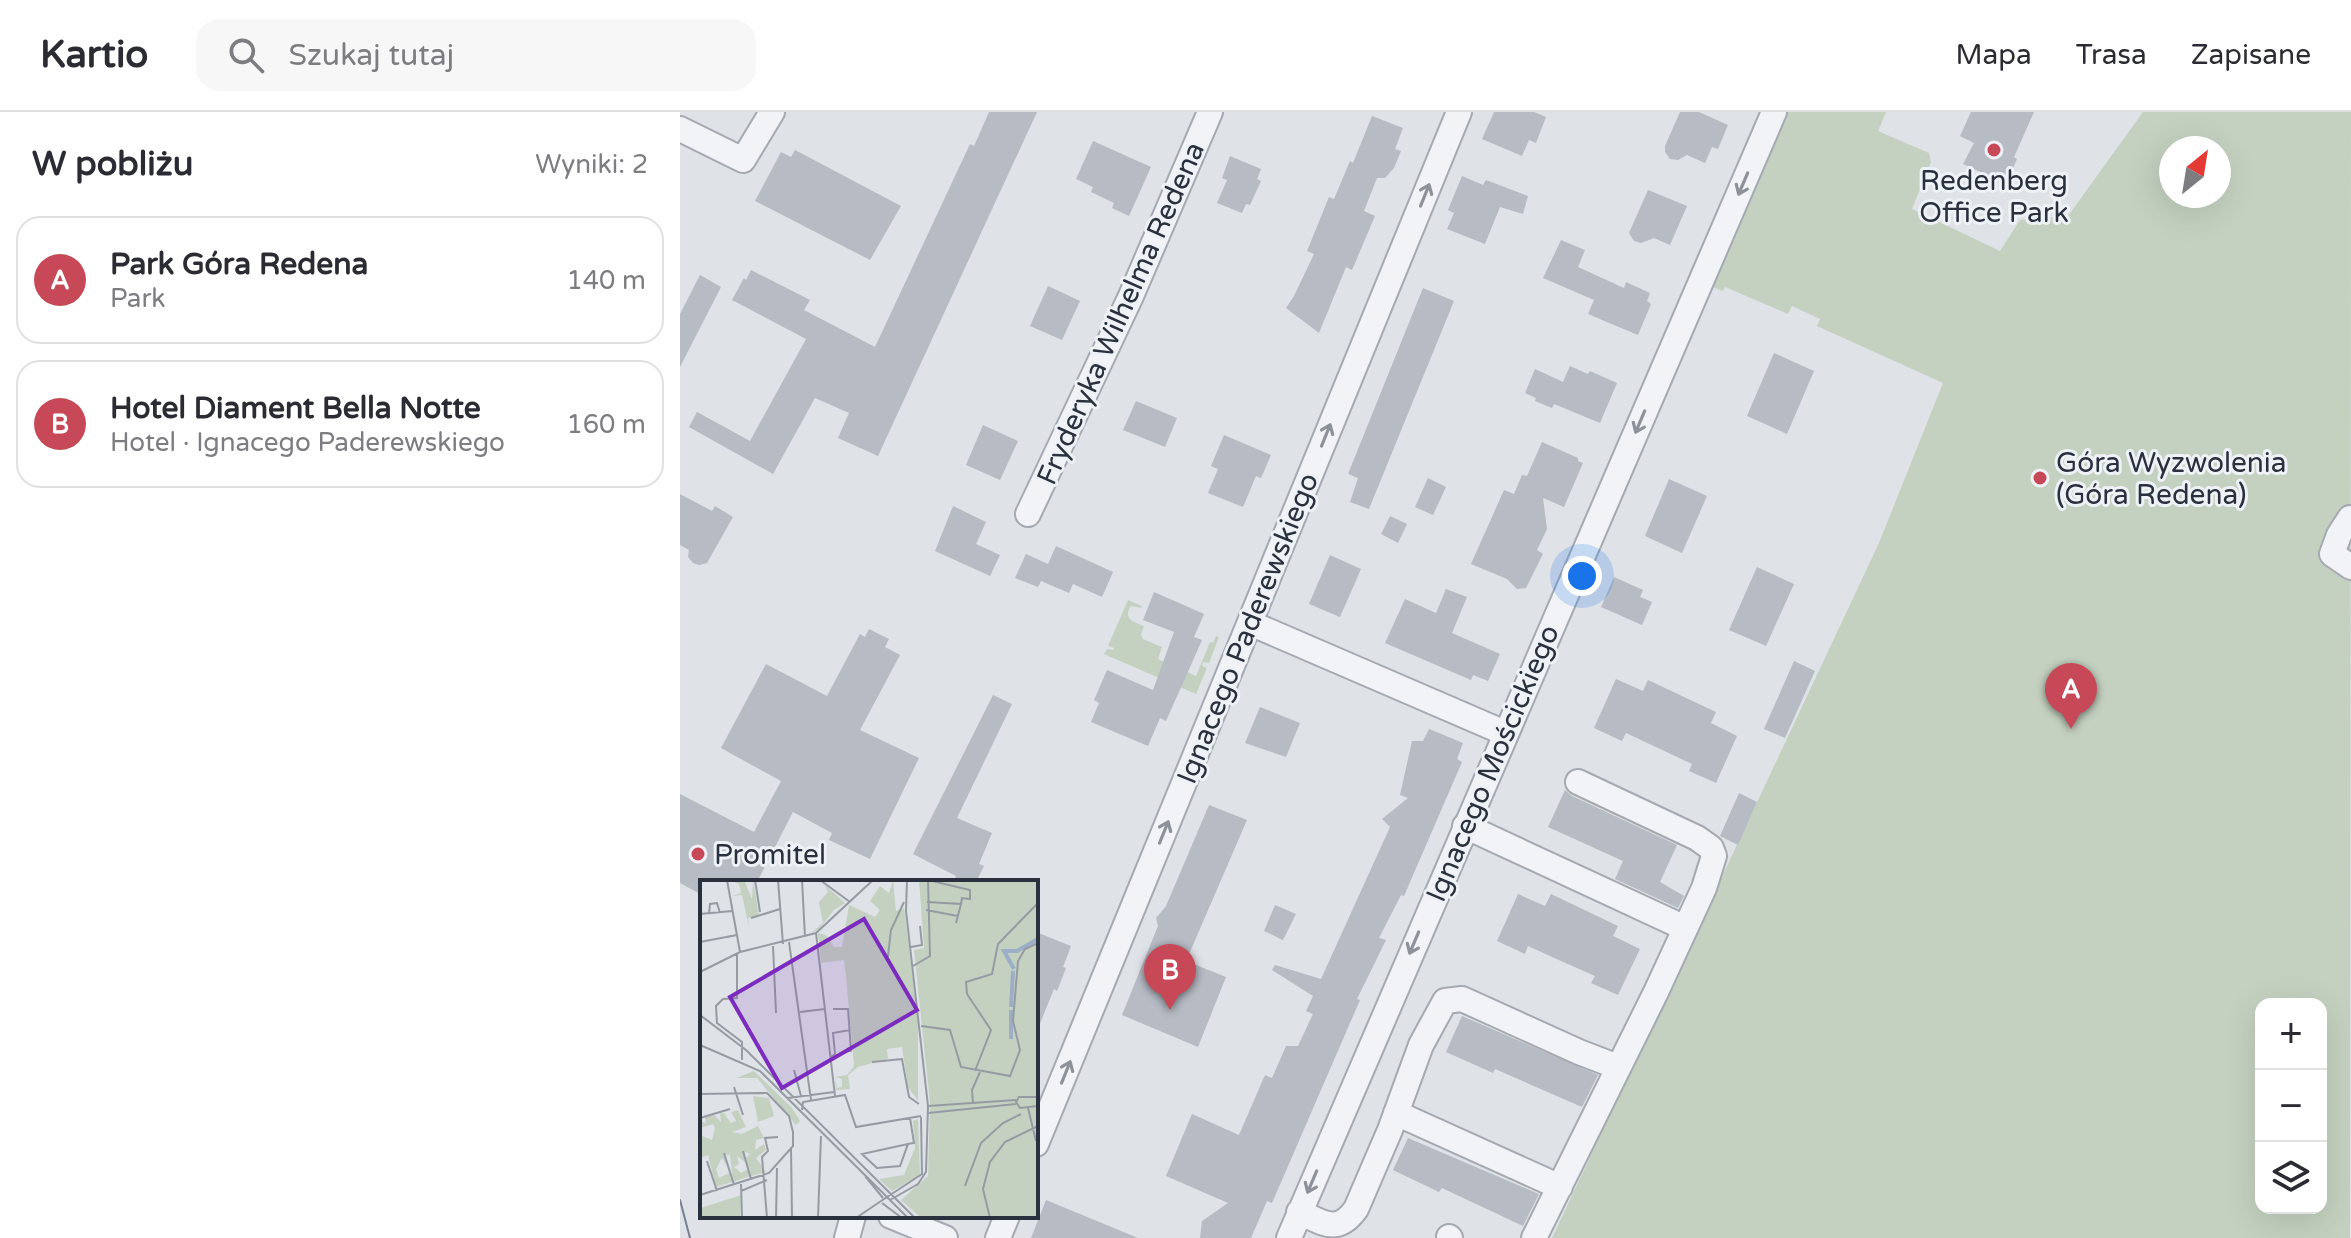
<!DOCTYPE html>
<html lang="pl">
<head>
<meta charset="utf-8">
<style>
  :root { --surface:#fff; --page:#f7f7f7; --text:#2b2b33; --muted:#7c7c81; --line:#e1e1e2; --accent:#c74958 }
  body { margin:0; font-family:"Varela Round",sans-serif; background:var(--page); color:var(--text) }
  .controls { position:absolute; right:24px; bottom:24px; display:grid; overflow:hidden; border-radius:16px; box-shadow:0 8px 32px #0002 }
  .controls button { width:72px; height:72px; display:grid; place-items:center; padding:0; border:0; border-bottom:2px solid var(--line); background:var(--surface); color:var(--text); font:40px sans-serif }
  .compass { position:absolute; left:1479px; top:24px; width:72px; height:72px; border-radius:50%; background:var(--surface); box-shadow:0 8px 32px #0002; rotate:30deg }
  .you { position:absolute; left:902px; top:464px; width:28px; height:28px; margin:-20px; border:6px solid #fff; border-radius:50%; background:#1a73e8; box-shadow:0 0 0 12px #1a73e833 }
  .badge { display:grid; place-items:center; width:52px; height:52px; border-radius:50%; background:var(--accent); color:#fff; font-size:26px; font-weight:700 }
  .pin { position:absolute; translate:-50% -66px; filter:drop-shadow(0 2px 4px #0008) }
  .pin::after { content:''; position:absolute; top:42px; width:28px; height:24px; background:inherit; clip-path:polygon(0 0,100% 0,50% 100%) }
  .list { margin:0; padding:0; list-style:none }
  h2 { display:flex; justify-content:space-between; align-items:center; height:104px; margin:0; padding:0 32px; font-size:34px }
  h2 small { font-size:26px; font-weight:400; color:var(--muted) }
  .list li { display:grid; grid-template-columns:52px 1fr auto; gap:24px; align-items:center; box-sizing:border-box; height:128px; margin:0 16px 16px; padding:0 16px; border:2px solid var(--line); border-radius:24px }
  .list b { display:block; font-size:30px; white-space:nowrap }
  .list p { margin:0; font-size:26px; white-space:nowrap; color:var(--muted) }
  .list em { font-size:26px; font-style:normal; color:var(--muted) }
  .icon { flex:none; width:44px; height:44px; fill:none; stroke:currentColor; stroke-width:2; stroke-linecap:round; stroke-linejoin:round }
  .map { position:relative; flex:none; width:1671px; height:1126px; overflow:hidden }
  header { display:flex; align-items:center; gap:48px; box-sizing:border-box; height:112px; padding:0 40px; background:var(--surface); border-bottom:2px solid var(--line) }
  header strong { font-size:38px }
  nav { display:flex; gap:44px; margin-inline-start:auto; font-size:28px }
  .search { width:560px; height:72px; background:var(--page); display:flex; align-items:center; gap:20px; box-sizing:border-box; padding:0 28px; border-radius:24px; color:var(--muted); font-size:30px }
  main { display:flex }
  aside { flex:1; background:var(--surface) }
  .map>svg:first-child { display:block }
</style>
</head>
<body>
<header>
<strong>Kartio</strong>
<div class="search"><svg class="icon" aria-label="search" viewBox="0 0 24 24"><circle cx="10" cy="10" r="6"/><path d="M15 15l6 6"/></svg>Szukaj tutaj</div>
<nav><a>Mapa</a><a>Trasa</a><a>Zapisane</a></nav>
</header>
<main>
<aside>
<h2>W pobliżu<small>Wyniki: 2</small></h2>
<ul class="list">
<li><span class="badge">A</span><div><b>Park Góra Redena</b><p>Park</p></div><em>140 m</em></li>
<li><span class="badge">B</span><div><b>Hotel Diament Bella Notte</b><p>Hotel · Ignacego Paderewskiego</p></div><em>160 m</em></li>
</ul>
</aside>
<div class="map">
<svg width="1671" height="1126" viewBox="0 0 1671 1126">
  <rect width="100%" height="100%" fill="#dfe2e7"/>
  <!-- green -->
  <path fill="#c4d1c0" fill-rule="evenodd" d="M1106,0h100l-8,19 51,22 2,9 -19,47 88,42 20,-31 48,-4 75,-104h208l-1,1126h-798l327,-695 64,-160 -126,-57 3,-7 -28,-13 -4,8 -63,-27 -2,4 -13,-5zM1491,36h48v48h-48zM1581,892h60v204h-60z
    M448,488l14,6 -1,2 -10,-2c-9,13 3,16 13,20l-3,9 2,4 19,8 -4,12 38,17 14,-34 3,1 3,-7 3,1 -10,26 -6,-1 -1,4 5,2 -11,26 -92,-40 3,-5 7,1v-2l-6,-2z"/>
  <!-- building -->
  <path fill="#b6bbc4" d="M309,0h48l-159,344 -40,-18 11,-25 -34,-15 -42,76 -84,-47 8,-15 53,29 56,-102 -74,-39 12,-22 2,2 5,-10 59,30 -6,10 71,37 95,-203 4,2z
    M814,0h40l12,5 -10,26 -7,-3 -7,16 -40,-17z
    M1000,0h19l29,13 -10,24 -6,-2 -7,16 -18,-8 -9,5 -8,-1 -5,-7v-6z
    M1291,0h63l-20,45 3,2 -7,16 -4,-1 -4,8 -39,-18 11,-21 -14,-7z
    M692,4l31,12 -8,21 6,2 -7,17 -9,10h-8l-13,33 11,5 -23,54 -6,-3 -27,66 -33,-25 8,-12 20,-42 -7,-3 22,-54 5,2 16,-38 3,2z
    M413,29l58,26 -22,49 -17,-8 2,-5 -23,-11 2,-5 -17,-8z
    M115,38l106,56 -31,54 -115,-59 26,-49 10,5z
    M550,44l31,13 -4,10 4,2 -11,24 -4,-1 -4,9 -25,-10 10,-23 -5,-2z
    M782,64l21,9 3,-5 42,16 -5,18 -23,-7 -15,37 -38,-15 7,-16 -6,-3z
    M968,78l39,16 -17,39 -16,-7 -13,5 -7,-2 -5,-8z
    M881,128l24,10 -7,17 46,21 2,-6 24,11 -3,8 4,3 -13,31 -50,-21 6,-14 -51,-22z
    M20,163l21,12 -41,80v-53z
    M368,174l32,15 -18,39 -32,-14z
    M743,176l31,13 -85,208 -19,-7 8,-24 -10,-4z
    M1094,241l40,18 -27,63 -40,-18z
    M890,254l18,8 2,-3 27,12 -17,40 -46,-19 -2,4 -17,-7 1,-3 -11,-5 10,-24 28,13z
    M456,289l41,17 -12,29 -42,-17z
    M303,313l35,16 -18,39 -34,-15z
    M544,323l47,20 -10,23 -5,-2 -13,31 -35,-14 10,-24 -7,-3z
    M862,330l36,16v3l5,2 -19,44 -21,-9 4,31 -10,21 6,4 -17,34 -9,1 -10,-10 -36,-15 33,-74 10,4 8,-19 5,1z
    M748,366l18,9 -13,28 -18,-8z
    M989,367l38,17 -25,57 -37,-17z
    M0,382l32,17 3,-5 18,11 -26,46 -8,2 -6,-2 -5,-6 1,-7 -9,-5z
    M273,394l33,16 -10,22 24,11 -10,21 -55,-25z
    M710,404l17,8 -9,19 -17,-9z
    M376,434l57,26 -11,25 -29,-13 -4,9 -28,-12 -3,6 -23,-9 11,-24 22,10z
    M650,443l31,14 -21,48 -31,-13z
    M1077,455l37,17 -28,62 -37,-16z
    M934,465l29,13 -3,7 12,5 -10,23 -41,-18z
    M766,477l21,8 -15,36 48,21 -12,27 -15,-6 -2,5 -86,-37 20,-44 31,14z
    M474,480l50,22 -10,23 8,3 -11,25 -25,56 -6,-3 -12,28 -57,-24 8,-19 -5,-3 13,-30 46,20 21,-58 -31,-12z
    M189,517l20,10 -4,8 15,8 -40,75 59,28 -49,101 -41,-19 3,-7 -39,-21 -36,70h-55v13l-22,-12v-89l74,38 27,-51 -60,-33 45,-84 61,32 33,-62 5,3z
    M1114,549l21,10 -30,67 -21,-9z
    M936,567l27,12 5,-11 68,32 -5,11 26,13 -21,47 -27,-12 3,-7 -66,-31 -4,8 -28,-13z
    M313,583l19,9 -55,114 35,15 -13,31 5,2 -8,16h-23l3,-6 -43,-22z
    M580,595l40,16 -14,34 -41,-14z
    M749,617l34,14 -6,16 5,3 -58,134 -3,-1 -22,43 7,2 -29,59 3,1 -88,203 -5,-2 -16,37h-51l2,-17 26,-18 -62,-27 26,-62 47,21 26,-60 7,3 14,-32h12l15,-32 -7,-3 7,-15 -41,-26 3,-5 46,14 69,-152 -8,-8 26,-21 -8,-3 12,-54h11z
    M885,678l7,6 105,49 -17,37 24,14 -6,12 -63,-29 8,-18 -75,-34z
    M1059,681l18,9 -19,43 -18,-9z
    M529,693l38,15 -61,141 40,16 -28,70 -76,-32 36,-89 -2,-8 10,-12z
    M838,782l27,12 6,-12 67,32 -5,10 27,13 -22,46 -27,-12 4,-7 -34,-15 -33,-15 -3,8 -28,-13z
    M595,793l21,9 -13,26 -19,-9z
    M356,820l35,14 -8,21 3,1 -9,23 -3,-2 -17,42z
    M782,904l136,59 -16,32 -87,-38 -2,4 -47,-21z
    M728,1026l131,56 -16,32 -81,-38 -3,4 -46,-22z
    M366,1088l92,38h-107z"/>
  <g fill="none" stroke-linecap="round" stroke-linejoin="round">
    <defs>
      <path id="minor" d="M0,17l63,31 29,-48
        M348,402l103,-218 79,-184
        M1670,406l-11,17 -7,19 19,13
        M570,511l255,110
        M785,714l220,102
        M716,1001l164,74
        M356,1032l423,-1032
        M619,1100c25,11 38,23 57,-3l34,-79 31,-85 24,-44 17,-2 117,53 39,15
        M211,1104l54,22
        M769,1125l1,1
        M167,1126l6,-22
        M318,1126l9,-22
        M609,1126l485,-1126
        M854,1126l122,-246 48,-104 10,-32 -3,-8 -14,-10 -119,-56"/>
    </defs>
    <!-- minor casing -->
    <use href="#minor" stroke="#a5a9b1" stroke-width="28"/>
    <!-- minor -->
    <use href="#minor" stroke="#f1f3f6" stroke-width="24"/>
    <!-- tram -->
    <path stroke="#798190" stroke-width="2" d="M0,1088l10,38"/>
  </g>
  <!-- one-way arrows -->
  <defs><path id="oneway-shaft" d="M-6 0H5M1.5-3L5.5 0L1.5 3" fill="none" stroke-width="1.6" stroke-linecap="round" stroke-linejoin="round" transform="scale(2)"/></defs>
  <g stroke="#8d929a">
    <use href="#oneway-shaft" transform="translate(1063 72) rotate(113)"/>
    <use href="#oneway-shaft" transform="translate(745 83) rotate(-68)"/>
    <use href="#oneway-shaft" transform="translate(960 310) rotate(113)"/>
    <use href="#oneway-shaft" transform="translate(646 323) rotate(-68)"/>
    <use href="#oneway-shaft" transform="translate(484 720) rotate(-68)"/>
    <use href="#oneway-shaft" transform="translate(734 831) rotate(113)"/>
    <use href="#oneway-shaft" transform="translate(386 960) rotate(-68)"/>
    <use href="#oneway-shaft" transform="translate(632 1070) rotate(113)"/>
  </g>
  <!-- markers -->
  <g fill="#c74958" stroke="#eef1f5" stroke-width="3">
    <circle cx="1314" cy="38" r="8"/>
    <circle cx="1360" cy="366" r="8"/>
    <circle cx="18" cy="742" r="8"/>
  </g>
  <g text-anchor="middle" stroke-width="6" stroke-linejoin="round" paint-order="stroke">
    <!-- poi labels -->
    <g font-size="28" fill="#29303e" stroke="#eef1f5" text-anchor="start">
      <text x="1314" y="78" text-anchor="middle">Redenberg<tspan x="1314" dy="32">Office Park</tspan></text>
      <text x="1376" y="360">Góra Wyzwolenia<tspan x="1376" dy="32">(Góra Redena)</tspan></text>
      <text x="34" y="752">Promitel</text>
    </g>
    <!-- street labels -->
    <g font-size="28" fill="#29303e" stroke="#eef1f5">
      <text transform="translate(440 201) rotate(-66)" y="10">Fryderyka Wilhelma Redena</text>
      <text transform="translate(567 516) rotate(-68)" y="10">Ignacego Paderewskiego</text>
      <text transform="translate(812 651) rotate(-67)" y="10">Ignacego Mościckiego</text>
    </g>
  </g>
  <!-- overview -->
  <g transform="translate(20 768)">
    <rect width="338" height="338" fill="#dfe2e7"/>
    <path d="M29,0h15l8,19 1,-19 6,36 -11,2 1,9 -7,-32 -10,1 9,-3 -2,-9zM193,0l3,31 8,-3 14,113v80l-10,-14 -6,-40 -15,2 1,10 -30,8 -10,8 2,14 -14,1 -1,-11 2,9 5,-1v-8l-7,-2 12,-2 7,-9 -8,-90 -2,-16 -23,3 -3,-30 8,2 8,12h8l7,-42 26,12 5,-7 -10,-9 10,-15 9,7zM219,0h119v338h-117l-20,-18 27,-24 2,-73 -16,-153 10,-2zM125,5l20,18 -11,7 -15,19 -8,4 12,-10 -4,-21 9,-10zM54,191l38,37 8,13 -4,4 -39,-47h-21zM53,216l16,2 5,18 -16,6zM38,230l8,17 -14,5 10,2 16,-8 6,12 -8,2 -1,10 9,-6 2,6 -10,8 10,14 -15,4 -5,-18 4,-4 -5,-2 1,11 -9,-7 2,8 -5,3 7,6 7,-4 2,7 -17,6 -3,-27h-4l1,11 -5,-8 -6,11 3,9 10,-5 3,9 -16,5 -8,-32 -8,3v-23l12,5 3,-12 -2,-4 -13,4v-8l6,4 -1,-7 9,-2 7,7 -1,-9h4l7,10 5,-2 -5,-9zM218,239l2,56 -28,16 -13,-12 25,-4 11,-27 -2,-27zM41,315l-1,23h-39v-10z" fill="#c4d1c0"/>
    <path fill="none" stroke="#9bafc6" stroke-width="4" d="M314,89l-10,-18h13l21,-12M311,127l2,-36M311,130v29"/>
    <path fill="none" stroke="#969ba3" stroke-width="2" d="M27,0l13,72M55,0l5,32M78,0l5,64M102,0l3,57M120,0l30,22M228,0l42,10v9l-8,-1 -1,6M227,22l34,2 -5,19M226,30l32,6M0,34l32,-3M9,34l1,-10 7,-1 3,10M51,38l29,-9M116,53l19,163M0,62l37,-7M89,62l22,158M73,66l3,67M211,67l11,-2 -2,-19M183,72l5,4 3,-26 13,-28M37,74v44l-14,1 -7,7 1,17 25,19v18M213,86l17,-10 -2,-76M0,92l40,-20 76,-19 57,-53M133,129h15l3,42 -7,1M100,132l25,-3M0,135l46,35 169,168M221,146l29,4 11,37 49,9 10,-26 -7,-29 5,-60 7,-12 13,-6M0,165l60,26 127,126 35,-23 -1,-57M131,177l4,-3 -2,-21 17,-3M172,182l30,-3 7,38 10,7M94,190l7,26M275,191l16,-41 -24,-36 -1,-12 26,-8 6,-30 40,-41M34,207l9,28M0,214l67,-1 22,23 4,16v14l-24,27 -69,22M338,217h-19l-3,5 4,6 18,-2M88,218l46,-6M273,224l-1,-14 8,-18M228,226l88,-6M328,228l8,33M102,230l1,-8 42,-7 11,32 65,-11M228,233l88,-9M0,238l30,-9M208,264l-46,10 15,14 23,-2 8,-22 6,-1 -4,-25M91,268l1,70M43,271l8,28M24,273l10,32M7,281l10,30M165,296l18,22M41,304l1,34M265,306l16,-43 22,-20 18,-9M41,311l26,-11M190,320l28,-16 8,-12 2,-66 -22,-195 1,-31M182,323l20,15M67,338l-5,-61 6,-6 -3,-13 13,-1M76,338l1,-50M118,338l3,-82M156,338l31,-21 21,21M290,338l-7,-29 7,-27 15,-20 33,-16"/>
    <path fill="#7b2cbf" fill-opacity="0.15" stroke="#7b2cbf" stroke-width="4" d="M164,39l53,91 -135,78 -52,-91z"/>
    <rect width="338" height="338" fill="none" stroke="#29303e" stroke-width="4"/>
  </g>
</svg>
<div class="controls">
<button>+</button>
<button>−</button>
<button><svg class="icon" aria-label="layers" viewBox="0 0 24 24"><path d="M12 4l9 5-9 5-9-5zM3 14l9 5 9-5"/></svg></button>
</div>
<svg class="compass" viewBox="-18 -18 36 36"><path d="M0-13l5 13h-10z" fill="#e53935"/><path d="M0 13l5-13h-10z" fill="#7c7c81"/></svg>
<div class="you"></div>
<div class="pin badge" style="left:1391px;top:617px">A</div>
<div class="pin badge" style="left:490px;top:898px">B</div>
</div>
</main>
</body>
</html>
